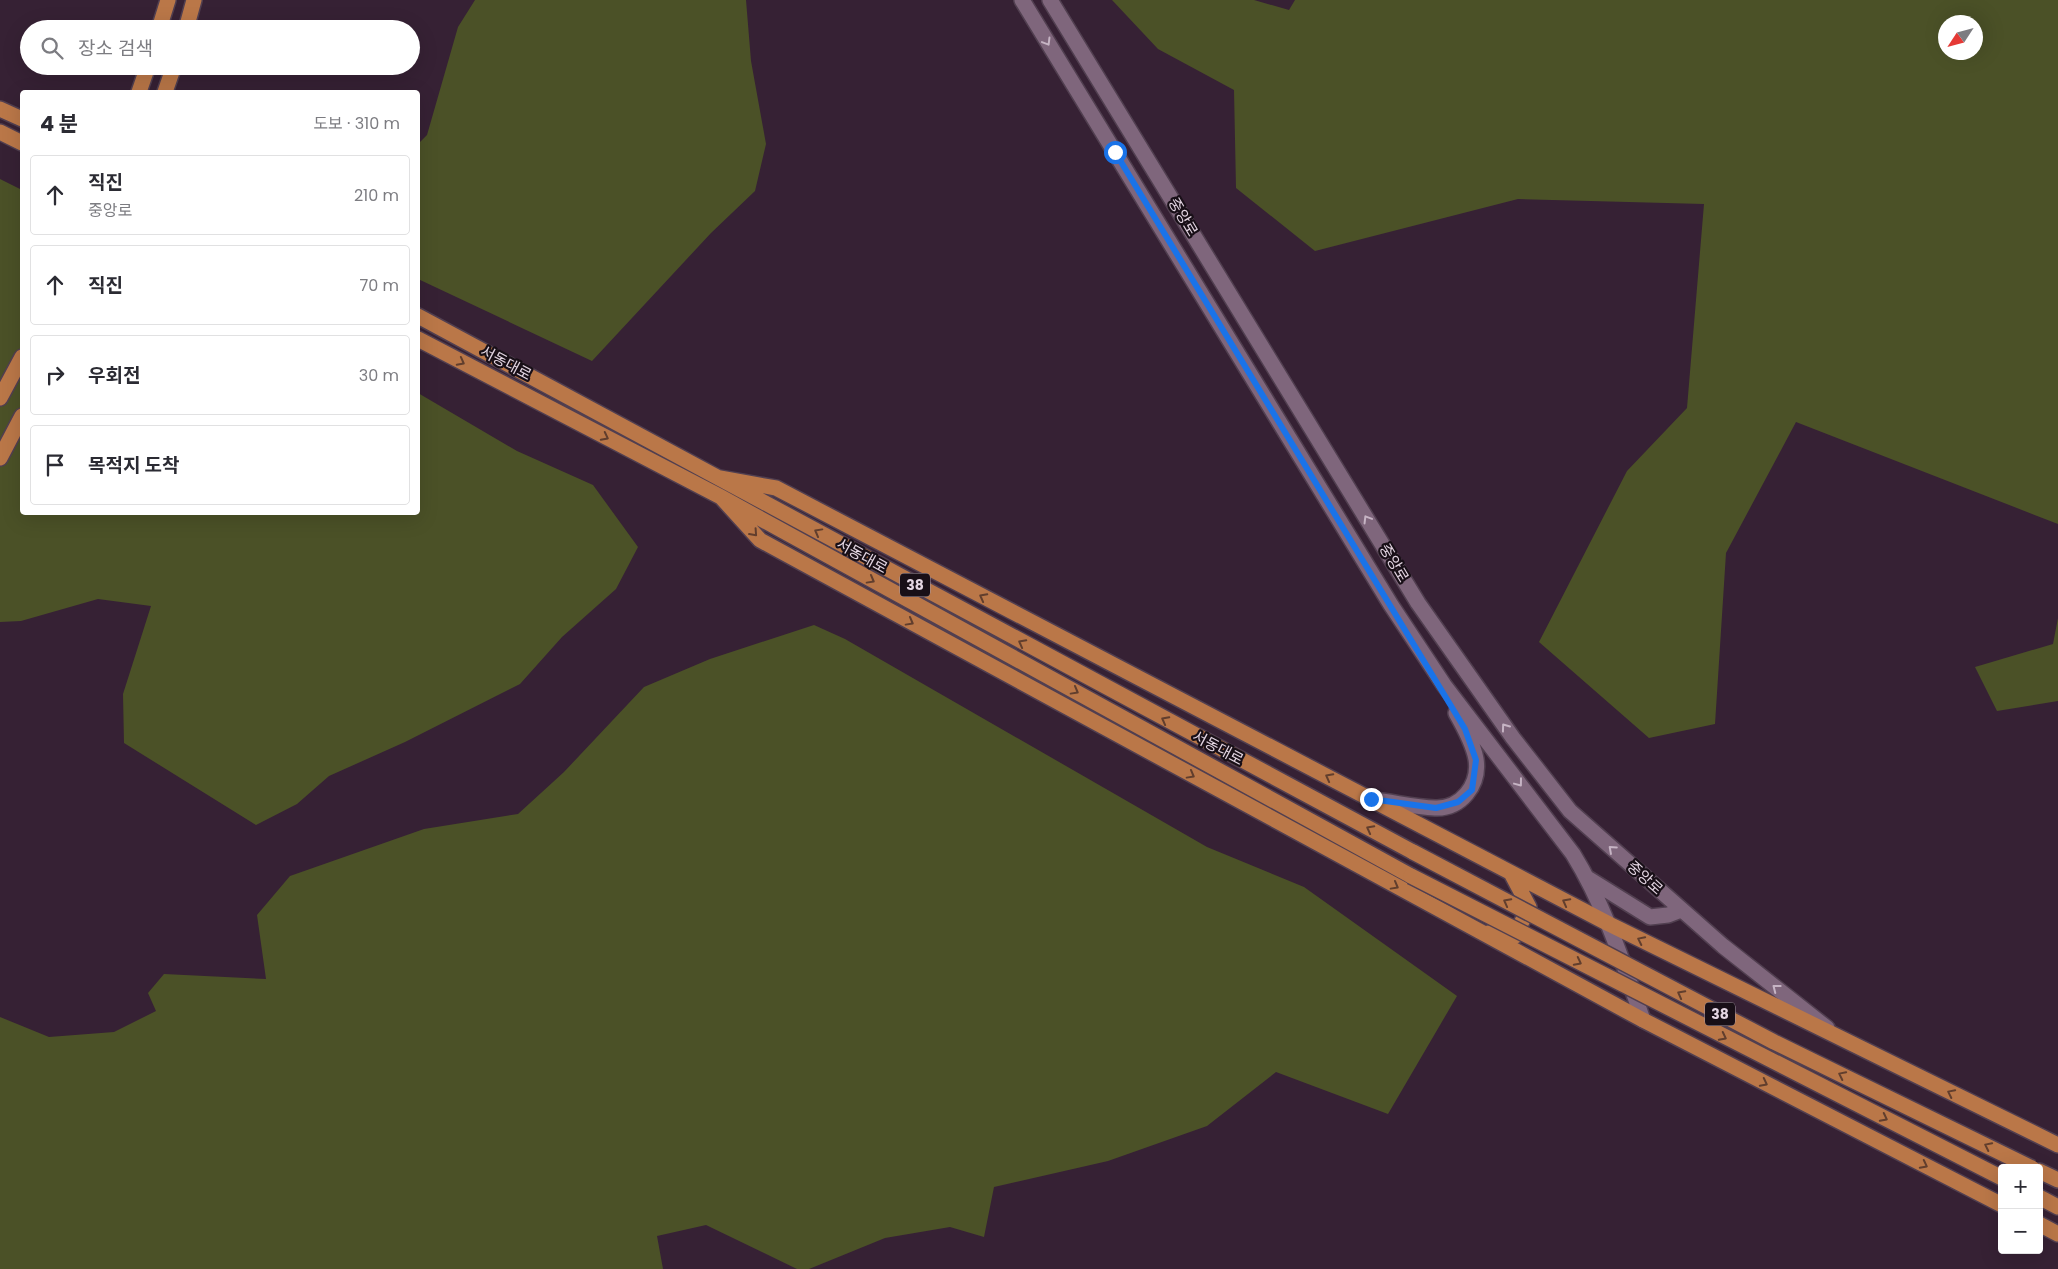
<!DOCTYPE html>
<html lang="ko">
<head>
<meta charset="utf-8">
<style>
  :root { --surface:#fff; --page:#f7f7f7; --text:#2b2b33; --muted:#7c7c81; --line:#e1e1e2 }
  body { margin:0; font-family:Poppins,"Noto Sans KR",sans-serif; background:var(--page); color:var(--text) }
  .controls { position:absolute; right:15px; bottom:15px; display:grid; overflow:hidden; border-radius:5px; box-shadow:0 5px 20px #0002 }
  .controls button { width:45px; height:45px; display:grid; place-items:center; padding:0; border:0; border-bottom:1px solid var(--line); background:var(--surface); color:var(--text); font:25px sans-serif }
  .compass { position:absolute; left:1938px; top:15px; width:45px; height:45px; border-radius:50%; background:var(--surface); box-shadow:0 5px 20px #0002; rotate:234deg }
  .stop { position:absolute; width:15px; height:15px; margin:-11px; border:4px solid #1a73e8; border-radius:50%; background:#fff }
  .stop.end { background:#1a73e8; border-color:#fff; box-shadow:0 1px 5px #0008 }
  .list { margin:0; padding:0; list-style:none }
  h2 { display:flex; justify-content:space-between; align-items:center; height:65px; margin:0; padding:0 20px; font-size:21px }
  h2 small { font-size:16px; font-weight:400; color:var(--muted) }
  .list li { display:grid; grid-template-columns:32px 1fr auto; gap:15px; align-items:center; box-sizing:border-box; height:80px; margin:0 10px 10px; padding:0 10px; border:1px solid var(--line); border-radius:5px }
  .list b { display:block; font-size:19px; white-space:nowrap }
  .list p { margin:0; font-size:16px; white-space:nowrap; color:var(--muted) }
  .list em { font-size:16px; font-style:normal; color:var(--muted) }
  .icon { flex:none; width:28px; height:28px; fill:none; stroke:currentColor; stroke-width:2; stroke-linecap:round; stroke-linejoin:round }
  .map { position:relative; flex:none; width:2058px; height:1269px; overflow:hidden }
  .search { position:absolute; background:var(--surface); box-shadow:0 5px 20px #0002; left:20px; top:20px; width:400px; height:55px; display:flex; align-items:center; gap:12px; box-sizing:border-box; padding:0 18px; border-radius:28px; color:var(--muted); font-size:19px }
  .panel { position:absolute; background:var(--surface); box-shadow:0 5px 20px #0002; left:20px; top:90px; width:400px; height:425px; border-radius:5px }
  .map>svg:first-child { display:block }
</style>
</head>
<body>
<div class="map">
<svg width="2058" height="1269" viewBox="0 0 2058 1269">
  <rect width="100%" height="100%" fill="#362134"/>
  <!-- green -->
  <path fill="#4b5127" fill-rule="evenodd" d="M475,0h271l5,61 15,83 -11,47 -44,42 -119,128 -174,-82v-135l9,-9 31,-108z
    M1112,0h142l35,10 6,-10h763v524l-262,-102 -70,131 -11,171 -66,14 -110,-96 88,-171 60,-63 17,-204 -186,-5 -203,52 -79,-63 -2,-98 -76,-41zM1946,22h30v30h-30z
    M0,179l22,11v322h396v-119l99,58 76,34 45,62 -22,42 -54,48 -42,47 -115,58 -76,34 -32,28 -41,21 -132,-82 -1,-49 28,-88 -53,-7 -77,22 -21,1z
    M2058,618v83l-61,10 -22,-44 78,-23z
    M814,625l31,14 362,208 97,40 153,109 -69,118 -112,-42 -69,54 -99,35 -114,26 -10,50 -34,-10 -65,11 -76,31h-12l-91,-44 -49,11 6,33h-663v-252l49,20 65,-5 42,-21 -8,-18 16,-19 102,5 -9,-64 33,-39 134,-47 94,-15 46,-42 80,-85 66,-28z"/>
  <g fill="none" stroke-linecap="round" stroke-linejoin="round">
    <defs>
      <path id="secondary" d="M1022,0l369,605 53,80 129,169c32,52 50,109 70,166
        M1050,0l368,603 95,135 57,73 153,135 104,82
        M1373,800c20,2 41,7 62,8 26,1 45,-23 41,-49 -3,-16 -12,-32 -20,-46
        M1589,879l61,38 18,-2 13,-5"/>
      <path id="trunk" d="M159,29l9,-29
        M186,29l8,-29
        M139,92l9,-26
        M165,92l9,-26
        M0,109l22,10
        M0,132l22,11
        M418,316l995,536
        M418,339l303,158 690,379
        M0,398l22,-41
        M0,458l22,-42
        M720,478l56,10 833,436 449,221
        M721,497l39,43 883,480 359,185
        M1488,933l27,3 14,-29 -18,-34
        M2039,1171l19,9
        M2039,1197l19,10
        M2039,1224l19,10"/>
    </defs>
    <!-- secondary casing -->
    <use href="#secondary" stroke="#513f50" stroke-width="18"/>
    <!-- trunk casing -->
    <use href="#trunk" stroke="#513f50" stroke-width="18"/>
    <!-- secondary -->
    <use href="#secondary" stroke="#7f667c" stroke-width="15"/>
    <!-- trunk -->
    <use href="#trunk" stroke="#ba7748" stroke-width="15"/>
    <defs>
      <path id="trunk-bridge" d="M1413,852l361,190 258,126
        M1411,876l591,302"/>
    </defs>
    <!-- trunk-bridge casing -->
    <use href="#trunk-bridge" stroke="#513f50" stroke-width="18" stroke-linecap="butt"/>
    <!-- trunk-bridge -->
    <use href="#trunk-bridge" stroke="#ba7748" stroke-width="15"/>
  </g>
  <!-- one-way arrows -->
  <defs><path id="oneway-chevron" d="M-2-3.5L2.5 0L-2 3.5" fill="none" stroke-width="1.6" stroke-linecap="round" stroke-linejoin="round" transform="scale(1.25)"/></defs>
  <g stroke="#c6b4c4">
    <use href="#oneway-chevron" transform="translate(1047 42) rotate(59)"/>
    <use href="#oneway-chevron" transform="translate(1367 519) rotate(-121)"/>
    <use href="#oneway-chevron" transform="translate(1505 727) rotate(-126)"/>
    <use href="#oneway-chevron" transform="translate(1519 783) rotate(53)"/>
    <use href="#oneway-chevron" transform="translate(1612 849) rotate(-138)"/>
    <use href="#oneway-chevron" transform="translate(1776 988) rotate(-142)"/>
  </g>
  <g stroke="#613e2d">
    <use href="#oneway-chevron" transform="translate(461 362) rotate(28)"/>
    <use href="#oneway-chevron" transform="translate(605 437) rotate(27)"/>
    <use href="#oneway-chevron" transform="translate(818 532) rotate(-151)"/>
    <use href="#oneway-chevron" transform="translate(754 533) rotate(48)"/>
    <use href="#oneway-chevron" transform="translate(871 580) rotate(29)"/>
    <use href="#oneway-chevron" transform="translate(983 597) rotate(-152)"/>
    <use href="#oneway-chevron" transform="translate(910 622) rotate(29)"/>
    <use href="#oneway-chevron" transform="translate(1022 643) rotate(-152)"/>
    <use href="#oneway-chevron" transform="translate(1075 691) rotate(29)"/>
    <use href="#oneway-chevron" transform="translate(1165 720) rotate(-152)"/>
    <use href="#oneway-chevron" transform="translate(1191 775) rotate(29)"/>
    <use href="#oneway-chevron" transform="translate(1329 777) rotate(-152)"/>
    <use href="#oneway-chevron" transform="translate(1370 829) rotate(-152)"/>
    <use href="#oneway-chevron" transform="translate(1395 886) rotate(29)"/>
    <use href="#oneway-chevron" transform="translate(1507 902) rotate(-152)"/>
    <use href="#oneway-chevron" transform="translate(1566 902) rotate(-152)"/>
    <use href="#oneway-chevron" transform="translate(1641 940) rotate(-154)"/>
    <use href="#oneway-chevron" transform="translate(1578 962) rotate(27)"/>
    <use href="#oneway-chevron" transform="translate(1681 994) rotate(-152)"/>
    <use href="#oneway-chevron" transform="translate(1723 1037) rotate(27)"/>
    <use href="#oneway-chevron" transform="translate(1842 1075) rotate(-154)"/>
    <use href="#oneway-chevron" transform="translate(1764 1083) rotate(27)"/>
    <use href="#oneway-chevron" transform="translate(1951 1093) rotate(-154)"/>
    <use href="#oneway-chevron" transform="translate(1884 1118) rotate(27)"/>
    <use href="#oneway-chevron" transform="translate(1988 1146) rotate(-154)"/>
    <use href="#oneway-chevron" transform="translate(1924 1165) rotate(27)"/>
  </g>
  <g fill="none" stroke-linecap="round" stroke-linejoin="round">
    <!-- route -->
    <path stroke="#1a73e8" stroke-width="6" d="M1115,152l350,577 11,31 -4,30 -14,12 -22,6 -65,-9"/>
  </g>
  <g text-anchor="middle" stroke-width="4.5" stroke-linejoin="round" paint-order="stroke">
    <!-- shield labels -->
    <g fill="#180f17" stroke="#a79aa6" stroke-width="1">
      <rect x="900" y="573.5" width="30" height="23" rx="4"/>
      <rect x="1705" y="1002.5" width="30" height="23" rx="4"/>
    </g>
    <g font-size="14" font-weight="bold" fill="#e4d6e3">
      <text x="915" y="590">38</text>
      <text x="1720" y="1019">38</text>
    </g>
    <!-- street labels -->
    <g font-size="15" fill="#e4d6e3" stroke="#180f17">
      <text transform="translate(1183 217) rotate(59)" y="5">중앙로</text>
      <text transform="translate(506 363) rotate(28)" y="5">서동대로</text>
      <text transform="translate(862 556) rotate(29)" y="5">서동대로</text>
      <text transform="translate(1394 563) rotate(59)" y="5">중앙로</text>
      <text transform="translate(1218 748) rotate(28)" y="5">서동대로</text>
      <text transform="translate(1645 878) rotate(42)" y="5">중앙로</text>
    </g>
  </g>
</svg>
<div class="controls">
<button>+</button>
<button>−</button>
</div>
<svg class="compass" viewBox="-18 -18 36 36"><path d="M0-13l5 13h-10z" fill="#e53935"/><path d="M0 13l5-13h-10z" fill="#7c7c81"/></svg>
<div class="stop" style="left:1115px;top:152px"></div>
<div class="stop end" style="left:1371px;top:799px"></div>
<div class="search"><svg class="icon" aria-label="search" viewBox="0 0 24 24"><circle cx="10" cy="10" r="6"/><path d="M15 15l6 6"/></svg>장소 검색</div>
<section class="panel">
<h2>4 분<small>도보 · 310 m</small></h2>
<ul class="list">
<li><svg class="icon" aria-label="ahead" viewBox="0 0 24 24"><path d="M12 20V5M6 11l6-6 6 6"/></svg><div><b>직진</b><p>중앙로</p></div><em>210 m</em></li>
<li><svg class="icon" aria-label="ahead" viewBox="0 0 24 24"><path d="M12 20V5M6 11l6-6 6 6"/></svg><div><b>직진</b></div><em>70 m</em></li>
<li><svg class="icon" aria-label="right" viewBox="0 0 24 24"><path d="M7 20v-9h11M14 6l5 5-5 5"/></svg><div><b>우회전</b></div><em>30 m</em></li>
<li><svg class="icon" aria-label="arrive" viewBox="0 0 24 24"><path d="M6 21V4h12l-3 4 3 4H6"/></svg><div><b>목적지 도착</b></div></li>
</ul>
</section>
</div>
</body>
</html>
